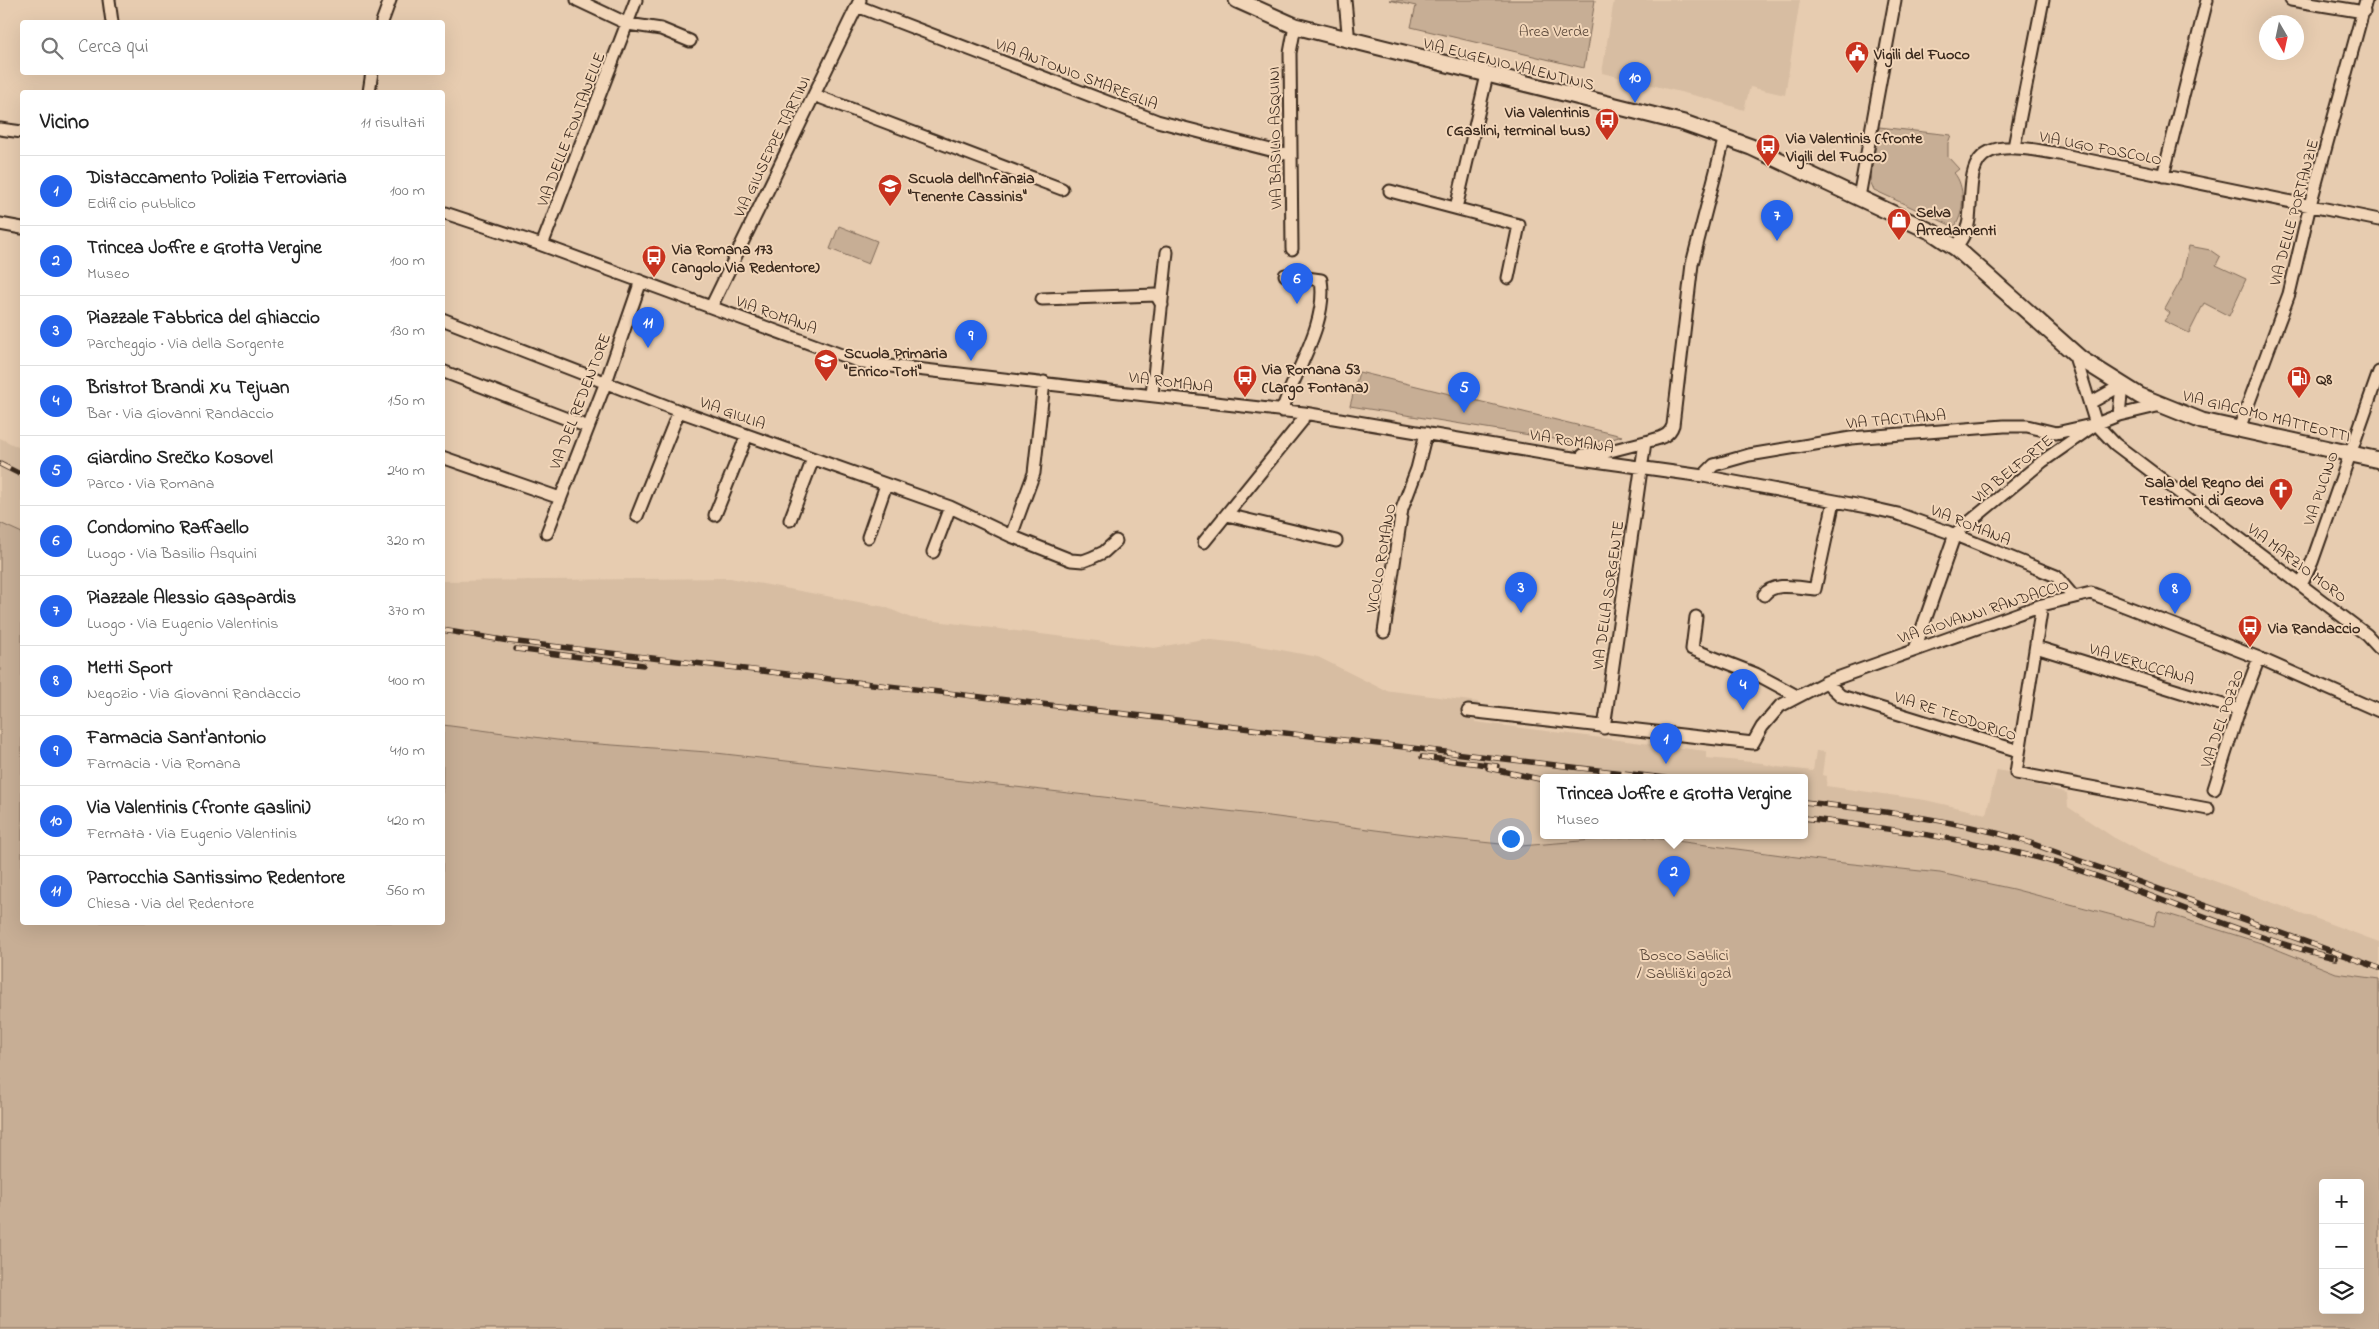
<!DOCTYPE html>
<html lang="it">
<head>
<meta charset="utf-8">
<style>
  :root { --surface:#fff; --page:#f2f2f2; --text:#222; --muted:#767676; --line:#e0e0e0; --accent:#2563eb }
  body { margin:0; font-family:"Indie Flower",sans-serif; background:var(--page); color:var(--text) }
  .controls { position:absolute; right:15px; bottom:15px; display:grid; overflow:hidden; border-radius:5px; box-shadow:0 5px 20px #0002 }
  .controls button { width:45px; height:45px; display:grid; place-items:center; padding:0; border:0; border-bottom:1px solid var(--line); background:var(--surface); color:var(--text); font:25px sans-serif }
  .compass { position:absolute; left:2259px; top:15px; width:45px; height:45px; border-radius:50%; background:var(--surface); box-shadow:0 5px 20px #0002; rotate:171deg }
  .you { position:absolute; left:1510px; top:838px; width:18px; height:18px; margin:-12px; border:4px solid #fff; border-radius:50%; background:#1a73e8; box-shadow:0 0 0 8px #1a73e833 }
  .badge { display:grid; place-items:center; width:32px; height:32px; border-radius:50%; background:var(--accent); color:#fff; font-size:16px; font-weight:700 }
  .pin { position:absolute; translate:-50% -41px; filter:drop-shadow(0 1px 2px #0008) }
  .pin::after { content:''; position:absolute; top:26px; width:18px; height:15px; background:inherit; clip-path:polygon(0 0,100% 0,50% 100%) }
  .popup { position:absolute; left:1540px; top:774px; width:268px; height:65px; box-sizing:border-box; display:grid; place-content:center; border-radius:5px; background:var(--surface); filter:drop-shadow(0 1px 4px #0005); font-size:16px; white-space:nowrap; color:var(--muted) }
  .popup b { font-size:19px; color:var(--text) }
  .popup::after { content:''; position:absolute; left:50%; top:100%; margin-left:-10px; border:10px solid transparent; border-top-color:var(--surface) }
  .list { margin:0; padding:0; list-style:none }
  h2 { display:flex; justify-content:space-between; align-items:center; height:65px; margin:0; padding:0 20px; font-size:21px }
  h2 small { font-size:16px; font-weight:400; color:var(--muted) }
  .list li { display:grid; grid-template-columns:32px 1fr auto; gap:15px; align-items:center; box-sizing:border-box; height:70px; padding:0 20px; border-top:1px solid var(--line) }
  .list b { display:block; font-size:19px; white-space:nowrap }
  .list p { margin:0; font-size:16px; white-space:nowrap; color:var(--muted) }
  .list em { font-size:16px; font-style:normal; color:var(--muted) }
  .icon { flex:none; width:28px; height:28px; fill:none; stroke:currentColor; stroke-width:2; stroke-linecap:round; stroke-linejoin:round }
  .map { position:relative; flex:none; width:2379px; height:1329px; overflow:hidden }
  .search { position:absolute; background:var(--surface); box-shadow:0 5px 20px #0002; left:20px; top:20px; width:425px; height:55px; display:flex; align-items:center; gap:12px; box-sizing:border-box; padding:0 18px; border-radius:5px; color:var(--muted); font-size:19px }
  .panel { position:absolute; background:var(--surface); box-shadow:0 5px 20px #0002; left:20px; top:90px; width:425px; height:835px; border-radius:5px }
  .map>svg:first-child { display:block }
</style>
</head>
<body>
<div class="map">
<svg width="2379" height="1329" viewBox="0 0 2379 1329">
  <rect width="100%" height="100%" fill="#e7ccb0"/>
  <filter id="ink" filterUnits="userSpaceOnUse"><feTurbulence type="fractalNoise" baseFrequency=".02" numOctaves="2"/><feDisplacementMap in="SourceGraphic" scale="10" xChannelSelector="R" yChannelSelector="G"/><feConvolveMatrix kernelMatrix="1 2 1 2 8 2 1 2 1" color-interpolation-filters="sRGB"/></filter>
  <g filter="url(#ink)">
    <!-- built -->
    <path fill="#d7bda2" d="M1614,0h186l-15,95 -35,-8 -6,23 -35,-11 -107,-26z
      M0,438l22,11v84l-22,-10z
      M730,578l155,29 26,11 243,30 49,-9 46,5 69,13 66,33 94,12 -3,20 231,29v7l57,5v1l15,3 35,4 3,-20 9,1 -3,23 5,1 -1,10 99,14 61,14 11,-44 11,2 6,7 53,14 1,14 45,30 26,14 32,14 208,77v37l-43,-6 -75,-30 -103,-31 -4,14 -141,-37 -73,-16 -106,-11 -195,-26h165v-58h-260v58h83l-105,10 -101,-10 -159,-21 -555,-63 -135,-10 -129,-17 -1,-144z"/>
    <!-- green -->
    <path fill="#c7ae95" stroke="#816c5a" fill-rule="evenodd" d="M1389,0h206l-11,68 -173,-41 5,-21z
      M1879,127l72,8 -3,8v14l11,12 -5,4c11,12 11,39 1,53l-5,-1 -76,-35 -4,-9z
      M839,226l38,15 -9,23 -38,-15z
      M2189,246l21,4 10,7 -4,8 30,14 -17,37 -25,-13 -15,30 -25,-12 6,-8 -5,-4 17,-31z
      M1359,372l263,64 -19,6 -23,-4 -1,5 -229,-37z
      M0,523l22,10v389h420l1,-197 129,17 135,10 555,63 159,21 100,10 118,-10 195,26 106,11 73,16 141,37 4,-15 103,32 75,30 43,6v350h-2379zM2323,1183h37v127h-37z"/>
    <g fill="none" stroke-linecap="round" stroke-linejoin="round">
      <defs>
        <path id="minor" d="M109,0l3,22
          M577,0l51,24 33,5 29,12
          M1345,0l3,32 -1,8
          M2291,0l73,12
          M857,6l300,115 133,34
          M382,22l8,-22
          M369,92l3,-20
          M814,95l248,94
          M0,129l22,3
          M2014,147l29,-147
          M2163,176l44,-176
          M1390,191l129,34 -11,53
          M1859,197l36,-197
          M1456,208l31,-133
          M442,212l100,33 321,118 441,50 262,44 137,19 164,31 31,7 50,18 108,44 17,20
          M0,224l22,4
          M542,245l94,-245
          M1956,248c5,-8 12,-18 13,-28 4,-35 -5,-75 46,-72 13,0 26,3 39,5l325,67
          M1292,249l-2,-196 5,-27
          M1042,299l114,-4 6,10
          M711,307l149,-307
          M442,319l237,92 271,96 61,29 60,24 12,1 8,-3 13,-6 12,-11
          M2074,353l22,71 19,20 252,191 12,13
          M442,371l146,56
          M1152,395l15,-143
          M2090,403l32,-18
          M1282,411c13,-41 46,-87 39,-131l-36,-5
          M2119,415l3,-30
          M2239,429l50,-135 21,-89 56,-205
          M1583,455l23,-3 39,-10
          M442,457l118,41
          M1703,476l11,-11 35,-10 102,-17 153,-12h23l29,7 40,-9
          M715,515l32,-80
          M1227,515l109,26
          M637,516l42,-105
          M790,520l23,-61
          M547,533l59,-151 35,-101
          M1011,536l23,-63 10,-91
          M868,537l18,-52
          M1204,542l98,-121 2,-8
          M933,552l17,-45
          M2301,585l11,-23 67,-190
          M1764,595c10,-14 35,-7 51,-6l19,-88
          M2042,605l-26,168 192,36
          M1696,617l-4,32 64,25 41,22
          M1384,632l18,-123 15,-40 9,-36
          M2036,647l203,63
          M1915,649l40,-115 88,-73 53,-37 23,-9 42,-10
          M1826,682l15,14 178,55
          M1468,711l285,32 9,-16 18,-21 46,-24 216,-77 49,-12 168,65 120,53
          M1604,728l41,-286c11,-3 24,-4 28,-17l19,-161 33,-128
          M2214,789l25,-79 20,-52"/>
        <path id="major" d="M1237,0l58,26 389,97 67,24 181,85 24,16 125,111 59,37 62,25 177,39"/>
      </defs>
      <!-- minor casing -->
      <use href="#minor" stroke="#3b2a1e" stroke-width="15"/>
      <!-- major casing -->
      <use href="#major" stroke="#3b2a1e" stroke-width="19"/>
      <!-- minor -->
      <use href="#minor" stroke="#f2d6b9" stroke-width="11"/>
      <!-- major -->
      <use href="#major" stroke="#f2d6b9" stroke-width="15"/>
      <defs>
        <path id="rail" d="M0,464l22,11
          M442,630l67,11 1156,137
          M516,649l127,16
          M1422,757l75,9
          M1488,768l56,12
          M1804,802c72,8 145,17 215,37l360,129
          M1804,818c86,11 173,21 256,46 93,29 181,72 275,94"/>
      </defs>
      <!-- rail casing -->
      <use href="#rail" stroke="#3b2a1e" stroke-width="5.5"/>
      <!-- rail -->
      <use href="#rail" stroke="#f2d6b9" stroke-width="4" stroke-dasharray="11" stroke-linecap="butt"/>
    </g>
  </g>
  <!-- icons -->
  <defs>
    <symbol id="civic-pin" viewBox="-11 -11 22 30"><path d="M0 17L-7.5 6A9.5 9.5 0 1 1 7.5 6Z" fill="#c8321e" stroke="#f2d6b9"/><path d="M-.6-6.5H3V-4.5H.6V-3L4-1V1h2V6H-6V1h2V-1L-.6-3ZM-1.2 2.5V6h2.4V2.5Z" fill="#fff"/></symbol>
    <symbol id="bus-pin" viewBox="-11 -11 22 30"><path d="M0 17L-7.5 6A9.5 9.5 0 1 1 7.5 6Z" fill="#c8321e" stroke="#f2d6b9"/><path d="M-5-6H5V4H4V6H2V4H-2V6H-4V4H-5ZM-3.5-4V0h7V-4ZM-3.5 1.2v1.5H-2V1.2ZM2 1.2v1.5H3.5V1.2Z" fill="#fff"/></symbol>
    <symbol id="school-pin" viewBox="-11 -11 22 30"><path d="M0 17L-7.5 6A9.5 9.5 0 1 1 7.5 6Z" fill="#c8321e" stroke="#f2d6b9"/><path d="M0-5L7-2L0 1L-7-2ZM-4 1L0 2.5L4 1V4Q0 6-4 4Z" fill="#fff"/></symbol>
    <symbol id="shop-pin" viewBox="-11 -11 22 30"><path d="M0 17L-7.5 6A9.5 9.5 0 1 1 7.5 6Z" fill="#c8321e" stroke="#f2d6b9"/><path d="M-5-2.5h2.3a2.7 3.5 0 0 1 5.4 0H5L5.5 6h-11ZM-1.5-2.5h3a1.5 2.3 0 0 0-3 0Z" fill="#fff"/></symbol>
    <symbol id="fuel-pin" viewBox="-11 -11 22 30"><path d="M0 17L-7.5 6A9.5 9.5 0 1 1 7.5 6Z" fill="#c8321e" stroke="#f2d6b9"/><path d="M-5.5-6h7V0h2V4h1.3V-2.5L3-4.5l.8-.8L6-3V5H2.5V1h-1V6h-7ZM-4.2-4.7v3.2H.2V-4.7Z" fill="#fff"/></symbol>
    <symbol id="church-pin" viewBox="-11 -11 22 30"><path d="M0 17L-7.5 6A9.5 9.5 0 1 1 7.5 6Z" fill="#c8321e" stroke="#f2d6b9"/><path d="M-1.2-6h2.4v3.5h3.3v2.4h-3.3V6h-2.4V-.1h-3.3v-2.4h3.3Z" fill="#fff"/></symbol>
  </defs>
  <g fill-rule="evenodd">
    <use href="#civic-pin" x="1843" y="39" width="28" height="38"/>
    <use href="#bus-pin" x="1593" y="106" width="28" height="38"/>
    <use href="#bus-pin" x="1754" y="132" width="28" height="38"/>
    <use href="#school-pin" x="876" y="172" width="28" height="38"/>
    <use href="#shop-pin" x="1885" y="206" width="28" height="38"/>
    <use href="#bus-pin" x="640" y="243" width="28" height="38"/>
    <use href="#school-pin" x="812" y="347" width="28" height="38"/>
    <use href="#bus-pin" x="1231" y="363" width="28" height="38"/>
    <use href="#fuel-pin" x="2285" y="364" width="28" height="38"/>
    <use href="#church-pin" x="2267" y="476" width="28" height="38"/>
    <use href="#bus-pin" x="2236" y="613" width="28" height="38"/>
  </g>
  <g text-anchor="middle" stroke-width="4" stroke-linejoin="round" paint-order="stroke">
    <!-- park labels -->
    <g font-size="16" fill="#574436" stroke="#f2d6b9">
      <text x="1554" y="36">Area Verde</text>
      <text x="1684" y="960">Bosco Sablici<tspan x="1684" dy="18">/ Sabliški gozd</tspan></text>
    </g>
    <!-- poi labels -->
    <g font-size="16" font-weight="bold" fill="#3b2a1e" stroke="#f2d6b9" text-anchor="start">
      <text x="1874" y="59">Vigili del Fuoco</text>
      <text x="1590" y="117" text-anchor="end">Via Valentinis<tspan x="1590" dy="18">(Gaslini, terminal bus)</tspan></text>
      <text x="1786" y="143">Via Valentinis (fronte<tspan x="1786" dy="18">Vigili del Fuoco)</tspan></text>
      <text x="908" y="183">Scuola dell'Infanzia<tspan x="908" dy="18">"Tenente Cassinis"</tspan></text>
      <text x="1916" y="217">Selva<tspan x="1916" dy="18">Arredamenti</tspan></text>
      <text x="672" y="254">Via Romana 173<tspan x="672" dy="18">(angolo Via Redentore)</tspan></text>
      <text x="844" y="358">Scuola Primaria<tspan x="844" dy="18">"Enrico Toti"</tspan></text>
      <text x="1262" y="374">Via Romana 53<tspan x="1262" dy="18">(Largo Fontana)</tspan></text>
      <text x="2316" y="384">Q8</text>
      <text x="2264" y="487" text-anchor="end">Sala del Regno dei<tspan x="2264" dy="18">Testimoni di Geova</tspan></text>
      <text x="2268" y="633">Via Randaccio</text>
    </g>
    <!-- street labels -->
    <g font-size="16" fill="#3b2a1e" stroke="#f2d6b9">
      <text transform="translate(1509 63) rotate(14)" y="6">VIA EUGENIO VALENTINIS</text>
      <text transform="translate(1077 73) rotate(21)" y="6">VIA ANTONIO SMAREGLIA</text>
      <text transform="translate(570 129) rotate(-69)" y="6">VIA DELLE FONTANELLE</text>
      <text transform="translate(1274 138) rotate(-91)" y="6">VIA BASILIO ASQUINI</text>
      <text transform="translate(771 146) rotate(-64)" y="6">VIA GIUSEPPE TARTINI</text>
      <text transform="translate(2101 147) rotate(11)" y="6">VIA UGO FOSCOLO</text>
      <text transform="translate(2293 212) rotate(-75)" y="6">VIA DELLE PORTANZIE</text>
      <text transform="translate(777 314) rotate(20)" y="6">VIA ROMANA</text>
      <text transform="translate(1171 381) rotate(7)" y="6">VIA ROMANA</text>
      <text transform="translate(579 401) rotate(-69)" y="6">VIA DEL REDENTORE</text>
      <text transform="translate(733 412) rotate(20)" y="6">VIA GIULIA</text>
      <text transform="translate(2267 415) rotate(14)" y="6">VIA GIACOMO MATTEOTTI</text>
      <text transform="translate(1896 418) rotate(-5)" y="6">VIA TACITIANA</text>
      <text transform="translate(1572 440) rotate(9)" y="6">VIA ROMANA</text>
      <text transform="translate(2012 468) rotate(-39)" y="6">VIA BELFORTE</text>
      <text transform="translate(2320 488) rotate(-71)" y="6">VIA PUCINO</text>
      <text transform="translate(1971 524) rotate(22)" y="6">VIA ROMANA</text>
      <text transform="translate(1380 558) rotate(-80)" y="6">VICOLO ROMANO</text>
      <text transform="translate(2298 562) rotate(37)" y="6">VIA MARZIO MORO</text>
      <text transform="translate(1607 595) rotate(-82)" y="6">VIA DELLA SORGENTE</text>
      <text transform="translate(1983 610) rotate(-18)" y="6">VIA GIOVANNI RANDACCIO</text>
      <text transform="translate(2142 663) rotate(17)" y="6">VIA VERUCCANA</text>
      <text transform="translate(1956 715) rotate(18)" y="6">VIA RE TEODORICO</text>
      <text transform="translate(2221 718) rotate(-71)" y="6">VIA DEL POZZO</text>
    </g>
  </g>
</svg>
<div class="controls">
<button>+</button>
<button>−</button>
<button><svg class="icon" aria-label="layers" viewBox="0 0 24 24"><path d="M12 4l9 5-9 5-9-5zM3 14l9 5 9-5"/></svg></button>
</div>
<svg class="compass" viewBox="-18 -18 36 36"><path d="M0-13l5 13h-10z" fill="#e53935"/><path d="M0 13l5-13h-10z" fill="#767676"/></svg>
<div class="you"></div>
<div class="pin badge" style="left:1666px;top:764px">1</div>
<div class="pin badge" style="left:1674px;top:897px">2</div>
<div class="popup"><b>Trincea Joffre e Grotta Vergine</b>Museo</div>
<div class="pin badge" style="left:1521px;top:613px">3</div>
<div class="pin badge" style="left:1743px;top:710px">4</div>
<div class="pin badge" style="left:1464px;top:413px">5</div>
<div class="pin badge" style="left:1297px;top:304px">6</div>
<div class="pin badge" style="left:1777px;top:241px">7</div>
<div class="pin badge" style="left:2175px;top:614px">8</div>
<div class="pin badge" style="left:971px;top:361px">9</div>
<div class="pin badge" style="left:1635px;top:103px">10</div>
<div class="pin badge" style="left:648px;top:348px">11</div>
<div class="search"><svg class="icon" aria-label="search" viewBox="0 0 24 24"><circle cx="10" cy="10" r="6"/><path d="M15 15l6 6"/></svg>Cerca qui</div>
<section class="panel">
<h2>Vicino<small>11 risultati</small></h2>
<ul class="list">
<li><span class="badge">1</span><div><b>Distaccamento Polizia Ferroviaria</b><p>Edificio pubblico</p></div><em>100 m</em></li>
<li><span class="badge">2</span><div><b>Trincea Joffre e Grotta Vergine</b><p>Museo</p></div><em>100 m</em></li>
<li><span class="badge">3</span><div><b>Piazzale Fabbrica del Ghiaccio</b><p>Parcheggio · Via della Sorgente</p></div><em>130 m</em></li>
<li><span class="badge">4</span><div><b>Bristrot Brandi Xu Tejuan</b><p>Bar · Via Giovanni Randaccio</p></div><em>150 m</em></li>
<li><span class="badge">5</span><div><b>Giardino Srečko Kosovel</b><p>Parco · Via Romana</p></div><em>240 m</em></li>
<li><span class="badge">6</span><div><b>Condomino Raffaello</b><p>Luogo · Via Basilio Asquini</p></div><em>320 m</em></li>
<li><span class="badge">7</span><div><b>Piazzale Alessio Gaspardis</b><p>Luogo · Via Eugenio Valentinis</p></div><em>370 m</em></li>
<li><span class="badge">8</span><div><b>Metti Sport</b><p>Negozio · Via Giovanni Randaccio</p></div><em>400 m</em></li>
<li><span class="badge">9</span><div><b>Farmacia Sant'antonio</b><p>Farmacia · Via Romana</p></div><em>410 m</em></li>
<li><span class="badge">10</span><div><b>Via Valentinis (fronte Gaslini)</b><p>Fermata · Via Eugenio Valentinis</p></div><em>420 m</em></li>
<li><span class="badge">11</span><div><b>Parrocchia Santissimo Redentore</b><p>Chiesa · Via del Redentore</p></div><em>560 m</em></li>
</ul>
</section>
</div>
</body>
</html>
